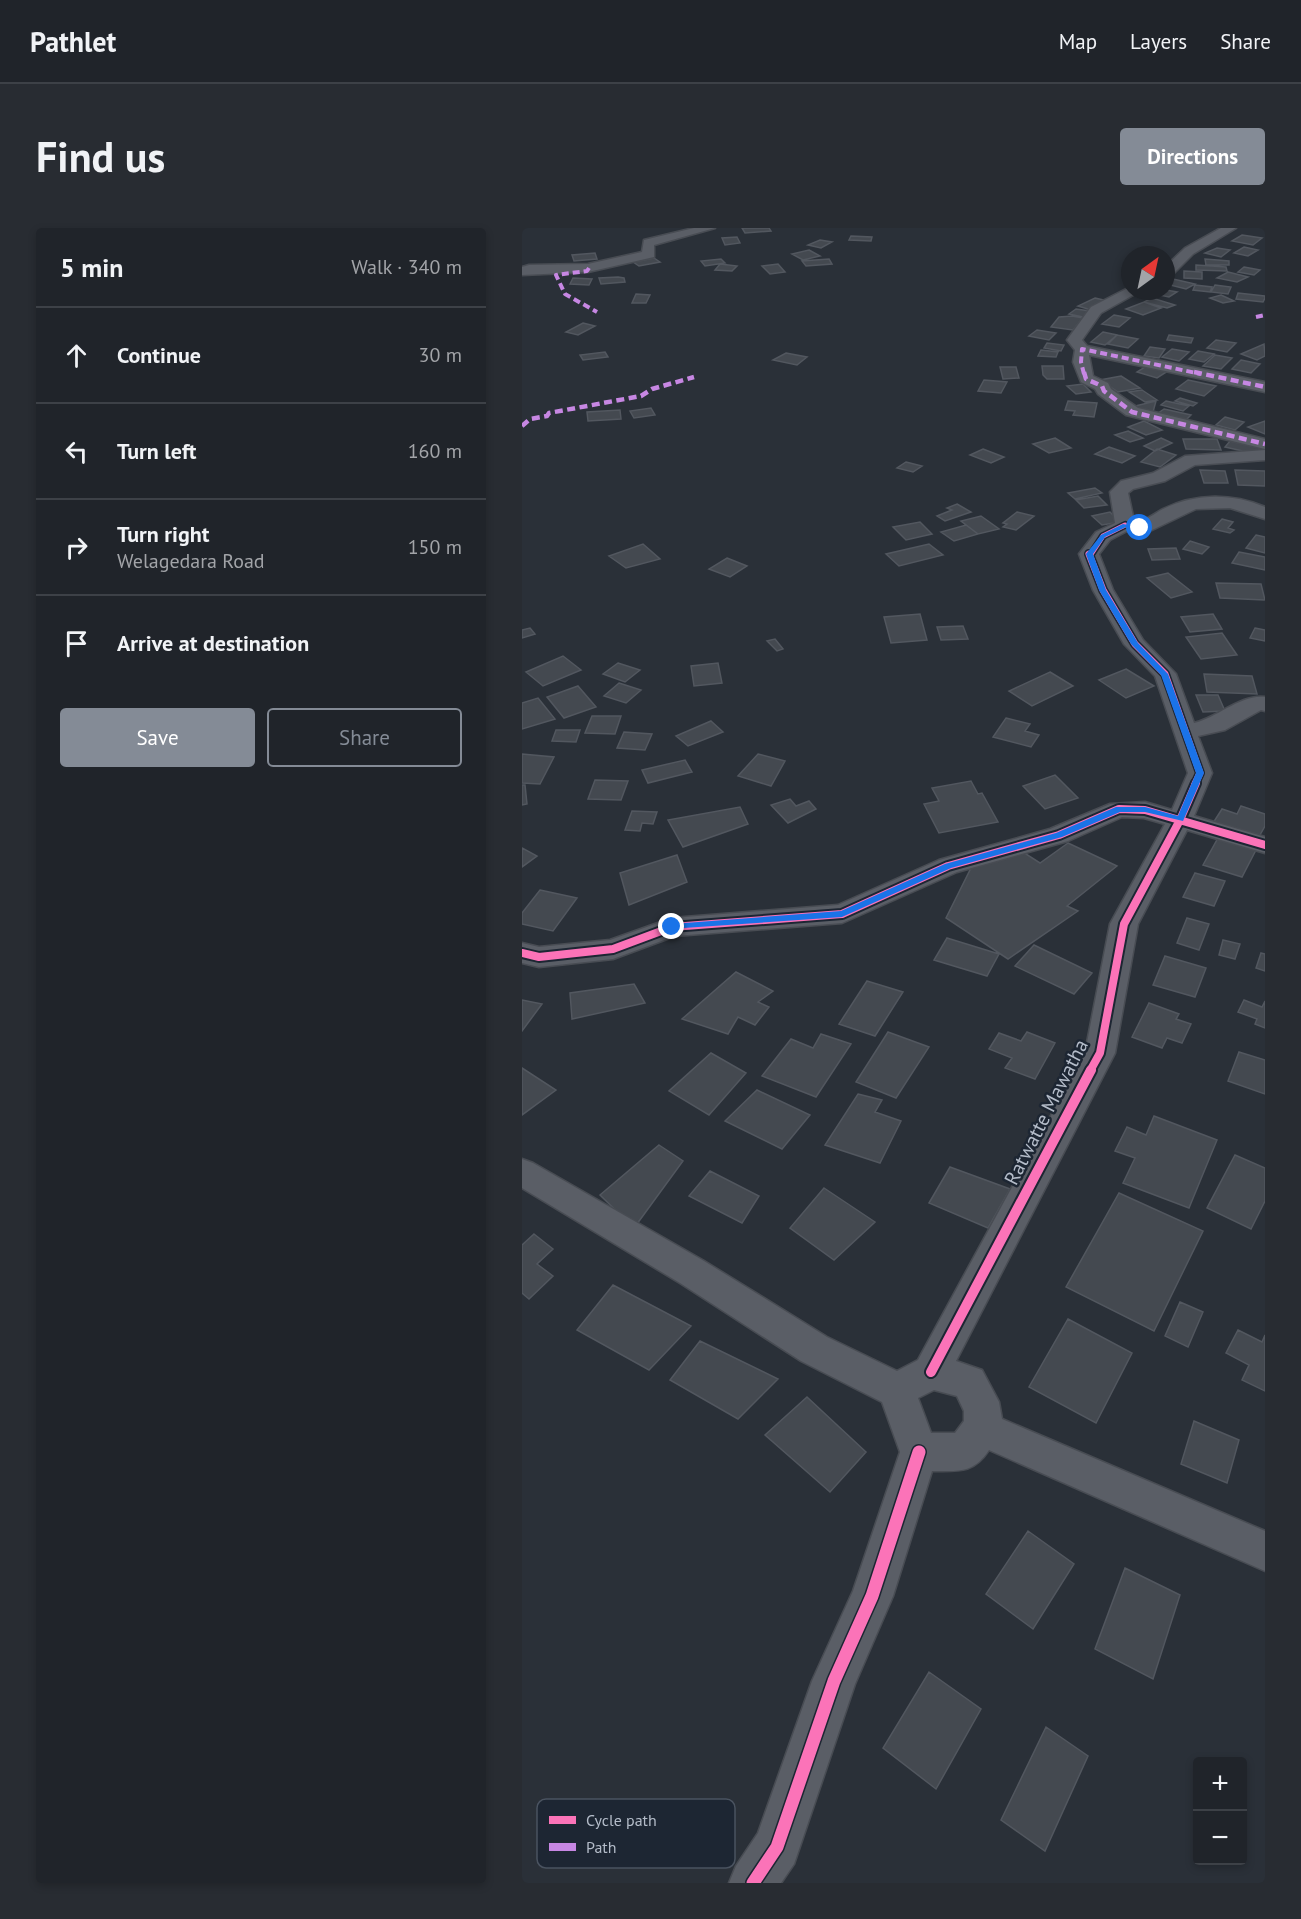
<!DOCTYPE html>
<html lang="en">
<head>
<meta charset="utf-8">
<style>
  :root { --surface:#20242a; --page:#282c32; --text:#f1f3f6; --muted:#a2a4a8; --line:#3d4147; --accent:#848b96 }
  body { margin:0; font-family:"PT Sans",sans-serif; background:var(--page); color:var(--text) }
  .controls { position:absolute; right:18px; bottom:18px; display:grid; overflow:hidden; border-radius:6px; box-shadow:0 3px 9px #0003 }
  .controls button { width:54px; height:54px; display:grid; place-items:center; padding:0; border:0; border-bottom:2px solid var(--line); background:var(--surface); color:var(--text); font:30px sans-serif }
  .compass { position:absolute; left:599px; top:18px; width:54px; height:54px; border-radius:50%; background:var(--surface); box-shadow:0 3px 9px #0003; rotate:33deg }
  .stop { position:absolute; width:18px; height:18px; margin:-14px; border:4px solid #1a73e8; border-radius:50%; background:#fff }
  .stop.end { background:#1a73e8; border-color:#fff; box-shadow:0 2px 6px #0008 }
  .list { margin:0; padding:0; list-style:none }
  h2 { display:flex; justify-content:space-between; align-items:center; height:78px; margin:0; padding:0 24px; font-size:26px }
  h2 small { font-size:20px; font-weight:400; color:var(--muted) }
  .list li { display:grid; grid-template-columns:39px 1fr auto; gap:18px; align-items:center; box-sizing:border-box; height:96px; padding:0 24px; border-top:2px solid var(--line) }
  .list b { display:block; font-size:22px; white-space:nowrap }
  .list p { margin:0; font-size:20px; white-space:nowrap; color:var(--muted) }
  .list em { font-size:20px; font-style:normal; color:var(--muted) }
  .actions { display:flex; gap:12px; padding:18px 24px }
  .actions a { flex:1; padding:14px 0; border:2px solid var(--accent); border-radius:6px; text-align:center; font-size:21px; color:var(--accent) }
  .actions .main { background:var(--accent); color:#fff }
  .icon { flex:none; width:33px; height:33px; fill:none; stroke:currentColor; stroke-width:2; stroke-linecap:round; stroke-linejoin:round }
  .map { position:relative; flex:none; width:743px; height:1655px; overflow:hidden; border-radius:6px }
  header { display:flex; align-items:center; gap:36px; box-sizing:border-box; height:84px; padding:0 30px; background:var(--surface); border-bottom:2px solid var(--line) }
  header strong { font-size:28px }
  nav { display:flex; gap:33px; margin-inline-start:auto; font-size:21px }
  .intro { display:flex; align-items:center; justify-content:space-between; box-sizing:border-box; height:144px; padding:0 36px }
  h1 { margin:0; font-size:42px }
  .button { padding:15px 27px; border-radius:6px; background:var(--accent); color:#fff; font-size:21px; font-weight:700 }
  main { display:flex; gap:36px; padding:0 36px }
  aside { flex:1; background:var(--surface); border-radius:6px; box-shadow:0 3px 9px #0003 }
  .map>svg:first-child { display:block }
</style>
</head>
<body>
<header>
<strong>Pathlet</strong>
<nav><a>Map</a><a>Layers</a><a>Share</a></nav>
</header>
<div class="intro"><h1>Find us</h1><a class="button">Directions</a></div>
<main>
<aside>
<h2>5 min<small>Walk · 340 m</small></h2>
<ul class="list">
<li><svg class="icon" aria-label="ahead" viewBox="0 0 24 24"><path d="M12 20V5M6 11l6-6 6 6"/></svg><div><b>Continue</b></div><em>30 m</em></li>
<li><svg class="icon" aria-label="left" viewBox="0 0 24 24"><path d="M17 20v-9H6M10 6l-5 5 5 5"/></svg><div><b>Turn left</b></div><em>160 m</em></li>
<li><svg class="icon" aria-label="right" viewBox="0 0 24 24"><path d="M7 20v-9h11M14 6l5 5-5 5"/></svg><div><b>Turn right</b><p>Welagedara Road</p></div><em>150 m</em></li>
<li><svg class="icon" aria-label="arrive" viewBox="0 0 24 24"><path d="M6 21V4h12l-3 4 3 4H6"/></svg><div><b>Arrive at destination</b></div></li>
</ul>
<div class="actions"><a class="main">Save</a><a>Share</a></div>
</aside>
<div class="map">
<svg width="743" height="1655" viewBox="0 0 743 1655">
  <rect width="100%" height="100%" fill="#2a3038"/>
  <!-- building -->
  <path fill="#444950" stroke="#52575f" stroke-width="1.5" d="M220,0h27l2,3 -26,2z
    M720,7l20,3 -9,7 -21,-4z
    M329,8l21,1 -1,4 -22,-1z
    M215,9l3,6 -15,2 -3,-7z
    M298,12l12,2 -11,6 -13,-3z
    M722,19l14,3 -10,6 -14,-3z
    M695,20l13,2 -9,7 -16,-4z
    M287,22l11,6 -17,4 -11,-6z
    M73,25l2,6 -23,2 -2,-6z
    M132,30l6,4 -21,4 -6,-4z
    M199,31l4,4 -20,3 -4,-5z
    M307,31l3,5 -26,2 -4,-5z
    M683,31l24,2v4h-23z
    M198,36l17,2 -5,5 -17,-1z
    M256,36l7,8 -15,2 -8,-8z
    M674,37l30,2 1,4 -31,-1z
    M722,39l16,3 -6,5 -16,-3z
    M662,43l18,1v7l-18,-1z
    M706,44l20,5 -11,5 -20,-4z
    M96,49l6,1 1,4 -24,2 -2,-6z
    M51,50l19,1 -3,6 -19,-1z
    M651,51l22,5 -9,5 -20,-5z
    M673,57l17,2 -2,5 -17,-2z
    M693,57l16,2 -3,7 -17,-2z
    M644,62l11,2 -8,5 -19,-4z
    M716,65l27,3v2l-2,4 -27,-3z
    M114,66l14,1 -4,8h-14z
    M699,67l13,6 -11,2 -13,-5z
    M573,70l13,3 -17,9 -13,-4z
    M630,70l23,7 -8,3 -23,-6z
    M622,74l17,6 -18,7 -17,-6z
    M554,81l14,2 -7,6 -14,-3z
    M592,87l16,3 -11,9 -17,-3z
    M550,88l11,2 -10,12 -22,-3 8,-10z
    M61,95l12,3 -17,9 -12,-3z
    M515,102l19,3 -7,7 -20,-4z
    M581,104l14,3 -12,10 -14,-3z
    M595,107l21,4 -10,9 -20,-4z
    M647,107l24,3 -2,5 -24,-3z
    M694,112l20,3 -9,9 -20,-4z
    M525,115l17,2 -3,6 -17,-3z
    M742,116l1,12 -8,4 -16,-6z
    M628,119l15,2 -6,9 -15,-2z
    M650,121l17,3 -10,9 -17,-4z
    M519,122l17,2 -2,5 -18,-1z
    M676,123l16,3 -10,8 -15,-3z
    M83,124l3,5 -25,3 -3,-5z
    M264,125l21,4 -10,8 -24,-5z
    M693,127l17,3 -11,11 -18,-3z
    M719,132l19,4 -9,9 -19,-4z
    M626,137l20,6 -11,7 -20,-6z
    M520,138h21l1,13h-17l-4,-4z
    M478,139h16l3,11 -16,1z
    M599,148l19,12 -22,4 -18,-12z
    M462,152l23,2 -6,11 -23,-2z
    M666,152l28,6 -12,10 -28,-7z
    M561,156l8,8 -15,2 -9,-8z
    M620,162l15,10 -12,2 -16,-10z
    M658,170l17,5 -4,3 -18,-5z
    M546,173l29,2 -3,14 -21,-2 2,-4 -10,-1z
    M634,173l-3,11h-7l-11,-6z
    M644,173l23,5 -6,5 -22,-6z
    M129,180l4,7 -21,3 -4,-7z
    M642,181l27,6 -6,6 -28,-7z
    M98,182l1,9 -33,2 -1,-9z
    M703,189l19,5 -9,8 -19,-5z
    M622,193l18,9 -16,5 -18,-8z
    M743,193v13l-17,-7z
    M606,203l15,7 -13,4 -15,-7z
    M533,210l16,10 -22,5 -16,-9z
    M639,210l11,5 -17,8 -11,-5z
    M661,211h34l4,11 -35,-1z
    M708,213l32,7 -6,6 -31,-7z
    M587,219l26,9 -13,7 -27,-9z
    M461,221l21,8 -13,6 -21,-8z
    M635,221l19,6 -16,12 -19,-5z
    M384,234l16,4 -9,6 -16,-4z
    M678,242l25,1 3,12h-24z
    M713,242l30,1v15l-27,-1z
    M573,260l7,5 -27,6 -7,-6z
    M576,268l9,9 -23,3 -8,-8z
    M435,276l14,8 -26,9 -8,-5 15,-6 -5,-2z
    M495,284l17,4 -18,14 -13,-3 4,-3 -4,-1z
    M588,284l10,10 -18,3 -10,-9z
    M459,288l18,13 -21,5 -17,-13z
    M700,291l11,3 -5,6 6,2 -4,3 -17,-4z
    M398,294l12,12 -26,6 -13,-13z
    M444,297l12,9 -24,7 -13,-9z
    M734,307l9,2v16l-19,-5z
    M668,313l19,6 -7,7 -19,-5z
    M121,316l17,15 -34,9 -17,-12z
    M407,316l14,11 -44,11 -13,-12z
    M654,320l4,11 -28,1 -4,-11z
    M717,324l26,5v13l-33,-7z
    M205,330l20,8 -17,11 -21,-8z
    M646,345l24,19 -21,6 -24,-20z
    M694,355l45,1 4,16 -45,-2z
    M398,386l7,26 -36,3 -7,-26z
    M691,386l9,15 -32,3 -9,-15z
    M441,398l5,13 -27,1 -4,-13z
    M8,400l5,6 -13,4v-8z
    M733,400l10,2v11l-15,-3z
    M700,405l15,22 -36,4 -15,-22z
    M253,411l8,10 -6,2 -10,-10z
    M41,428l18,14 -38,16 -17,-14z
    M96,435l22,7 -15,12 -22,-8z
    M196,435l4,20 -28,3 -3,-20z
    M604,441l28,17 -28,12 -27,-18z
    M528,444l23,14 -41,20 -23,-15z
    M682,446l48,2 5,18 -50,-2z
    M97,455l22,7 -15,13 -22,-7z
    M56,458l18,21 -32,11 -17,-21z
    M674,467h22l7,16 -22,1z
    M16,470l17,21 -33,10v-26z
    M70,488h29l-6,18 -30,-1z
    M484,490l24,6 -5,7 14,4 -8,12 -38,-10z
    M189,493l12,11 -35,14 -12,-10z
    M34,502h24l-4,12 -24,-1z
    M102,504l28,2 -7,16 -28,-2z
    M0,526l32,3 -14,27 -18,-1z
    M236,526l27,7 -14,25 -33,-10z
    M163,532l7,12 -44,11 -6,-13z
    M533,547l23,23 -33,11 -22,-23z
    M73,552l33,1 -7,19 -33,-1z
    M449,553l7,13 4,-1 16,29 -59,11 -15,-29 15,-3 -7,-13z
    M0,557h3l2,19 -5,1z
    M268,571l6,7 13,-5 7,8 -28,14 -17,-18z
    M719,578l24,8v12l-5,9 -47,-12 9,-14 15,5z
    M218,579l8,17 -65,23 -15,-27z
    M110,583l25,1 -4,12 -11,-1 -2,8 -15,-1z
    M696,610l38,12 -14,27 -39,-12z
    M546,615l49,23 -50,40 11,5 -70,48 -62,-41 28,-56 49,-10 17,11z
    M0,620l15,8 -15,11z
    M155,627l10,27 -58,23 -9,-32z
    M673,645l30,8 -11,25 -31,-9z
    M18,662l37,8 -24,33 -31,-7v-11z
    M665,690l22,6 -10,26 -22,-7z
    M425,710l52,16 -12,22 -53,-16z
    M701,712l17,4 -5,15 -16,-4z
    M512,717l58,28 -18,21 -59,-28z
    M739,725l4,1v17l-9,-3z
    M643,728l41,12 -11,29 -42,-12z
    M214,744l37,19 -15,11 11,5 -14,18 -17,-8 -10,17 -46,-15z
    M345,753l36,11 -28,44 -36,-12z
    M112,756l11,19 -73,16 -2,-26z
    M0,772l20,4 -20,27z
    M722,772l18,7 3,-6v27l-10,-4 2,-5 -19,-7z
    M627,775l30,11 -3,5 15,5 -9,19 -15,-5 -5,10 -30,-11z
    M366,804l41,15 -33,51 -40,-16z
    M505,804l28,11 -20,36 -30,-11 7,-10 -23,-9 10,-16 22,8z
    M299,806l30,10 -35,53 -54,-21 29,-37 22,9z
    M717,824l26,8v34l-37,-13z
    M189,825l35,20 -37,42 -40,-24z
    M0,840l34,22 -34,25z
    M235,862l53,25 -28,34 -57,-28z
    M336,866l24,6 -7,12 26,9 -21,42 -55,-18z
    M632,888l63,24 -28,68 -66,-25 12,-25 -20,-7 12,-24 19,8z
    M137,917l24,16 -49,67 -34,-33z
    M713,927l30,13v33l-14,28 -44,-21z
    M428,939l60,22 -22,39 -59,-25z
    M188,943l49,25 -17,27 -53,-27z
    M302,960l51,34 -41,38 -44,-32z
    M597,965l84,38 -49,100 -88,-44z
    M12,1006l19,15 -16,15 16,12 -24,23 -7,-6v-48z
    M91,1057l78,41 -42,44 -72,-40z
    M658,1074l23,10 -15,35 -23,-11z
    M546,1091l64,34 -36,70 -67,-36z
    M716,1102l24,12 3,-7v56l-23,-11 7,-15 -23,-12z
    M178,1113l78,38 -40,40 -68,-39z
    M285,1169l59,55 -36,40 -65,-57z
    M672,1193l45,19 -12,43 -46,-19z
    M506,1303l46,33 -41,65 -47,-35z
    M603,1340l55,27 -27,84 -58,-30z
    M407,1444l52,37 -45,80 -53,-41z
    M524,1499l42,29 -43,95 -44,-31z"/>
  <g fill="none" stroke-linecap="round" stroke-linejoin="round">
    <defs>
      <path id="street" d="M172,0h21l-61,17v12l-66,15 -66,3v-8l7,-2 59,-1 54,-12 2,-12z
        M699,0h15l-43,26 -22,22 -5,1v-11l19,-18z
        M608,59v4h7l-2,3 -34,19 -19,27 5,6 178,36v10l-176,-37 4,21 15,7 3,6 27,19 127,31v10l-139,-34 -28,-21 -3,-5 -14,-7 -8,-20 2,-12 -8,-10 24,-33z
        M743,222v10l-70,5 -30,16 -32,8 -5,4 6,28c12,1 19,-7 29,-12 33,-16 69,-16 102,-2v12l-35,-11 -34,1 -44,21 -25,1 -17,9 -11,14 14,36 30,50 33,34 18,49c23,-5 47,-29 71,-26v14l-4,-1 -36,20 -27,6 14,37 -18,43 71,21v16l-78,-23 -49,94 -23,129 -159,308 26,9 17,32 3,17 263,112v40l-276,-121c-16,24 -30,21 -57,21l-39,125 -38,88 -61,180 -13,19h-52l7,-17 22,-33 54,-152 41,-90 47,-139 -18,-50 -81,-41 -121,-78 -158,-95v-29l11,4 171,98 123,76 70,34 21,-11 167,-307 25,-129 55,-100 -21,-6 -22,-1 -54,24 -111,31 -115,51 -167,13 -62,23 -74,8 -17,-4v-20l17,4 71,-7 62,-22 166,-13 101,-45 111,-31 60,-25 35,-2 27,8 16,-37 -33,-97 -31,-32 -31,-54 -14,-36 17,-22 19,-9 -5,-31 11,-11 32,-8 32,-17zM412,1162l23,6 7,15v10l-9,12h-24l-13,-35z"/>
    </defs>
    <!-- street casing -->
    <use href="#street" stroke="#484c53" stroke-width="3"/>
    <!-- street -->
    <use href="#street" fill="#5a5e66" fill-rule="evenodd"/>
    <!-- quiet-far1 -->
    <path stroke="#c787e3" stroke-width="4" stroke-dasharray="7 4" stroke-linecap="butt" d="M67,40l-2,3 -31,4 9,19 32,18
      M734,89l9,-2
      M562,146l-3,-12 1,-13 119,25"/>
    <!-- quiet -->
    <path stroke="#c787e3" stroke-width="4.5" stroke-dasharray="8 4.5" stroke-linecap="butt" d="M562,144l2,7 16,7 2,5 28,21 133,32
      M672,144l71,15
      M0,198l8,-7 17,-3 2,-3 92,-17 11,-7 42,-12"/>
    <defs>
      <path id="cycleway-far4" d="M568,328l13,-20 22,-11"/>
      <path id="cycleway-far3" d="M567,326l14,36 32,54 30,30 35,99 -5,11"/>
      <path id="cycleway-far2" d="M0,725l17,4 74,-8 59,-22 170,-13 106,-48 111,-31 60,-26 26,1 120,35
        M568,843l10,-18 24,-129 56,-104 16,-37"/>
      <path id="cycleway-far1" d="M409,1144l160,-302"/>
      <path id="cycleway" d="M231,1655l24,-36 57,-166 38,-85 47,-144"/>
    </defs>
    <!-- cycleway-far4 casing -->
    <use href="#cycleway-far4" stroke="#1d2633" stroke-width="8"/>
    <!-- cycleway-far3 casing -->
    <use href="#cycleway-far3" stroke="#1d2633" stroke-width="10"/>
    <!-- cycleway-far2 casing -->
    <use href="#cycleway-far2" stroke="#1d2633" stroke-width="12"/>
    <!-- cycleway-far1 casing -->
    <use href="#cycleway-far1" stroke="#1d2633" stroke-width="14"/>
    <!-- cycleway casing -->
    <use href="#cycleway" stroke="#1d2633" stroke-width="16"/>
    <!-- cycleway-far4 -->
    <use href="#cycleway-far4" stroke="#fb73b8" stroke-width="5"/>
    <!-- cycleway-far3 -->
    <use href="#cycleway-far3" stroke="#fb73b8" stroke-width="7"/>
    <!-- cycleway-far2 -->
    <use href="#cycleway-far2" stroke="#fb73b8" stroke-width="8"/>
    <!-- cycleway-far1 -->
    <use href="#cycleway-far1" stroke="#fb73b8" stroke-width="10"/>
    <!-- cycleway -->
    <use href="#cycleway" stroke="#fb73b8" stroke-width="13"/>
  </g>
  <!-- route -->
  <path fill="#1a73e8" d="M601,296l20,4 -17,-1 -21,10 -12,17 13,36 32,53 30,31 36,99 -21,48 -38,-9h-25l-58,25 -111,31 -109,49 -173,12 -1,-2 4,-3 169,-13 104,-47 111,-31 60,-26h29l33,9 18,-43 -35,-98 -30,-31 -32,-54 -13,-36 15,-19z"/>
  <g text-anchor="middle" stroke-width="5" stroke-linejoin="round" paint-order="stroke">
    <!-- street labels -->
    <g font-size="20" fill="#b4bcc9" stroke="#1d2633">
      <text transform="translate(524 884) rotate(-63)" y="7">Ratwatte Mawatha</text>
    </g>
  </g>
  <!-- legend -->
  <rect x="15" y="1571" width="198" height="69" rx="9" fill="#1d2633" stroke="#4a5360" stroke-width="1.5"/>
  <rect x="27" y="1588" width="27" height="8" fill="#fb73b8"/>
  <rect x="27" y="1615" width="27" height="8" fill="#c787e3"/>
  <g font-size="16" fill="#b4bcc9">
    <text x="64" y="1598">Cycle path</text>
    <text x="64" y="1625">Path</text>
  </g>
</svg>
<div class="controls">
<button>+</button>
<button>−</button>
</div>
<svg class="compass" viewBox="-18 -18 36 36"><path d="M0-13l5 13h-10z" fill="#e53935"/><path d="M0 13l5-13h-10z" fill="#a2a4a8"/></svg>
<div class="stop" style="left:618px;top:300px"></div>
<div class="stop end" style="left:150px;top:699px"></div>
</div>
</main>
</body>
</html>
